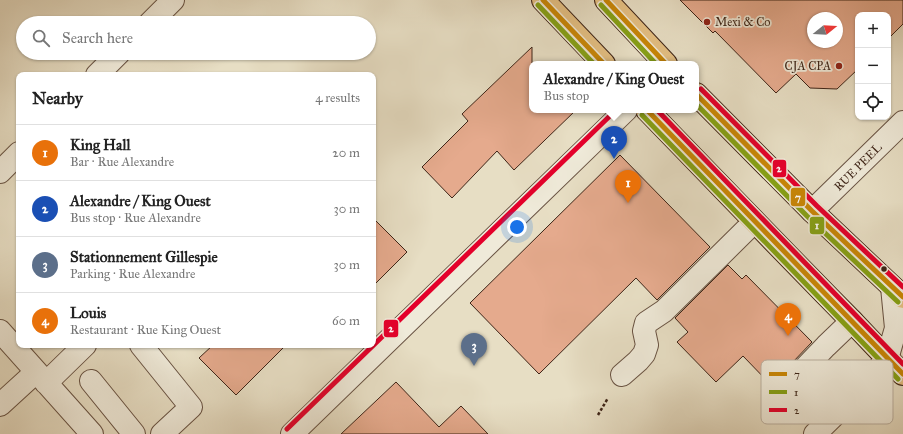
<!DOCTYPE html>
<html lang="en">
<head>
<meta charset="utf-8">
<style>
  :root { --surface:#fff; --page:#f6f6f6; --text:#222; --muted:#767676; --line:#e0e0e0; --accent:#0f766e }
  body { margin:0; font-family:"IM FELL Great Primer",serif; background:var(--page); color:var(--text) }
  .controls { position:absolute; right:12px; top:12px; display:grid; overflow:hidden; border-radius:8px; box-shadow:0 1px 3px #0004 }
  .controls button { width:36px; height:36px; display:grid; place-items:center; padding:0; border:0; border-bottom:1px solid var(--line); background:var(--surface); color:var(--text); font:20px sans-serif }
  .compass { position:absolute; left:807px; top:12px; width:36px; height:36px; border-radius:50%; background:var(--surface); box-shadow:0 1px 3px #0004; rotate:72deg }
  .you { position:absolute; left:517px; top:227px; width:14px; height:14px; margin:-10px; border:3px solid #fff; border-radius:50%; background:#1a73e8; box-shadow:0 0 0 6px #1a73e833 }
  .badge { display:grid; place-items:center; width:26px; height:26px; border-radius:50%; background:var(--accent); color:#fff; font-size:13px; font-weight:700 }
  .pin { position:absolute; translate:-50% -33px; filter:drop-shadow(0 1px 2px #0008) }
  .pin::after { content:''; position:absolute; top:21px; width:14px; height:12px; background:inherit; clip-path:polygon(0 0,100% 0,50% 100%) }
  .popup { position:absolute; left:529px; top:61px; width:170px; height:52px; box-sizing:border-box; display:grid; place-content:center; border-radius:8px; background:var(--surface); filter:drop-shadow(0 1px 3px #0005); font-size:13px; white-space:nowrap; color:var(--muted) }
  .popup b { font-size:15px; color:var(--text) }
  .popup::after { content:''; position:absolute; left:50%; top:100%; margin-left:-8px; border:8px solid transparent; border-top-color:var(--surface) }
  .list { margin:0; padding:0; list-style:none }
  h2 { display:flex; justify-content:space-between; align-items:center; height:52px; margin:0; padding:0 16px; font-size:17px }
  h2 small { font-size:13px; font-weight:400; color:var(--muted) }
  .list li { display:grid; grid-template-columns:26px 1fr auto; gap:12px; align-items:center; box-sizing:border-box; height:56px; padding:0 16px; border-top:1px solid var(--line) }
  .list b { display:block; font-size:15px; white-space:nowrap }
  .list p { margin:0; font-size:13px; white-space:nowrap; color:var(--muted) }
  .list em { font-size:13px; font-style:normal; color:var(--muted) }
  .icon { flex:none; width:22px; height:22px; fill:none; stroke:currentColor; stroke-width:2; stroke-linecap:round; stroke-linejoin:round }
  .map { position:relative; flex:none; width:903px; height:434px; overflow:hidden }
  .search { position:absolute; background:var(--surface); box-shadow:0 1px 3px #0004; left:16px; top:16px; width:360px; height:44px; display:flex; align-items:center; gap:10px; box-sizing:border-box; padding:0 14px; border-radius:22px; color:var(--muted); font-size:15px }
  .panel { position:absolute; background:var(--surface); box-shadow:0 1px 3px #0004; left:16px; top:72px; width:360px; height:276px; border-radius:8px }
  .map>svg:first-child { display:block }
</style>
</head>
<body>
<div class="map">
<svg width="903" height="434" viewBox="0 0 903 434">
  <rect width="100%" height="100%" fill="#e7dec4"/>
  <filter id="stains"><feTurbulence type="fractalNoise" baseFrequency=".005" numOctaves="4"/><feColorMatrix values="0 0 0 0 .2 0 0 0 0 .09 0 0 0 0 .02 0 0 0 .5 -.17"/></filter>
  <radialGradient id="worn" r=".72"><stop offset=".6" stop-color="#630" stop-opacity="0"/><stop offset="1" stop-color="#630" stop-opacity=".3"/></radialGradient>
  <!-- building -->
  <path fill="#e5aa8d" stroke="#3d2417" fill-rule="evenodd" d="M680,0h223v24l-15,15v-24h-30v54l-21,20 -27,-1 -14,-14 -20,19 -61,-62 -2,2zM813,18h24v24h-24z
    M532,47v63h44l-62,60 -17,-19 -45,47 -30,-31 46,-46 -6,-7z
    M620,155l90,92 -53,53 -21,-22 -97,96 -69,-71z
    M373,218l34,34 -34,34z
    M728,265l14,14 4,-4 66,67 -41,43 -28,-29 -27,26 -39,-40 11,-10 -13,-14z
    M213,345h73l-50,50 -37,-37z
    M396,382l43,45 22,-21 27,28h-147z"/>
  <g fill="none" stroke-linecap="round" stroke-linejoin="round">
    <defs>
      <path id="minor" d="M150,23l23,-23
        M97,75l22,-22
        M0,172l19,-19
        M812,211l91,-89
        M0,331l92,103
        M141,345l50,62 -29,27
        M622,375l16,-14 6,-7 3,-9 -3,-14 2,-8 18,-12 90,-89
        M91,381l43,53
        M46,383l39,-38
        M779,395l47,-49 26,-25
        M0,405l36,-33
        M292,434l334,-324
        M815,434l41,-40 31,-35 9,-31 -4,-41"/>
      <path id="major" d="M543,0l61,64
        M606,0l60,64
        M696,94l116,117 91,86
        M647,110c65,67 129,134 195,201 21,21 40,43 61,63"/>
    </defs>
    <!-- minor casing -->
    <use href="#minor" stroke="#685242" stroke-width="24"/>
    <!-- major casing -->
    <use href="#major" stroke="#3d2417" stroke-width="24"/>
    <!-- path -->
    <path stroke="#3d2417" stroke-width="2.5" stroke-dasharray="3 2" stroke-linecap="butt" d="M598,415l10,-17"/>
    <!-- minor -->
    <use href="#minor" stroke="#efead9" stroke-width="22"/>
    <!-- major -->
    <use href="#major" stroke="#e4bf82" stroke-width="22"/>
    <defs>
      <path id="bus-1" d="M543,0l61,64
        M606,0l60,64
        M696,94l116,117 91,86
        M647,110l256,264"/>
      <path id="bus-2" d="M538,5l56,59
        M601,5l55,59
        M696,104l111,112 91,86
        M642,115l256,264"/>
      <path id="bus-3" d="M701,89l116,117 86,81
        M657,110l246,254
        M287,429l329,-319"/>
    </defs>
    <!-- bus-1 casing -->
    <use href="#bus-1" stroke="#efead9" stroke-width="8"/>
    <!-- bus-2 casing -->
    <use href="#bus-2" stroke="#efead9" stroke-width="8"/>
    <!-- bus-3 casing -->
    <use href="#bus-3" stroke="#efead9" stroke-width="8"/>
    <!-- bus-1 -->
    <use href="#bus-1" stroke="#c88606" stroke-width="5"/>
    <!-- bus-2 -->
    <use href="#bus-2" stroke="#86a015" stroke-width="5"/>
    <!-- bus-3 -->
    <use href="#bus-3" stroke="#e4002b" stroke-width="5"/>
  </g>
  <!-- markers -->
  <g fill="#8f2418" stroke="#efead9" stroke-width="1.5">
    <circle cx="707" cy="22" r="4"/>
    <circle cx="839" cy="66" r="4"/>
  </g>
  <circle fill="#3d2417" stroke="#efead9" stroke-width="1.5" cx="884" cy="269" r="3.5"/>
  <g text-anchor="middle" stroke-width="3.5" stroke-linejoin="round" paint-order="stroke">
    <!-- poi labels -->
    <g font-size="12" fill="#3d2417" stroke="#efead9" text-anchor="start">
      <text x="715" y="26">Mexi &amp; Co</text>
      <text x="831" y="70" text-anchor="end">CJA CPA</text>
    </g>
    <!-- street labels -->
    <g font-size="12" fill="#3d2417" stroke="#efead9">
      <text transform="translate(858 167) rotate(-45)" y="4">RUE PEEL</text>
    </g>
  </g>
  <!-- legend -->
  <rect x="761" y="360" width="132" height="64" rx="6" fill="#efead9" stroke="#baaf9f" stroke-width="1"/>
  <rect x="769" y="372" width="18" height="4" fill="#c88606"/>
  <rect x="769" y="390" width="18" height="4" fill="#86a015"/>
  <rect x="769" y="408" width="18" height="4" fill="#e4002b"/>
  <g font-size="11" fill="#3d2417">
    <text x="794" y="378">7</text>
    <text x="794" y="396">1</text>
    <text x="794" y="414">2</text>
  </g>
  <g stroke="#efead9" stroke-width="1.5">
    <rect x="772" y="159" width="15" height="19" rx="4" fill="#e4002b"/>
    <rect x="790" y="187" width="16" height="20" rx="4" fill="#c88606"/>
    <rect x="809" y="216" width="16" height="19" rx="4" fill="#86a015"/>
    <rect x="383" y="319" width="16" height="19" rx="4" fill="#e4002b"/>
  </g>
  <g font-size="11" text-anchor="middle" font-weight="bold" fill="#fff">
    <text x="779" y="172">2</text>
    <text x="798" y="201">7</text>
    <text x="817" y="229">1</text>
    <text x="391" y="332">2</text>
  </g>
  <rect width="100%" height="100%" filter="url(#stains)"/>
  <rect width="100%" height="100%" fill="url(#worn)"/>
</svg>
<div class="controls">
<button>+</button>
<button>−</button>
<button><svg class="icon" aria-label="locate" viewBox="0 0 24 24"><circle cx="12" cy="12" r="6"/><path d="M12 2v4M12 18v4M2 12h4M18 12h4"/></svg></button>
</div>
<svg class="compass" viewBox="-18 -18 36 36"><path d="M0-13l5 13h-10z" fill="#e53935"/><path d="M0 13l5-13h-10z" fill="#767676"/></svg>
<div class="you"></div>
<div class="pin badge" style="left:628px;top:203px;background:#e8710a">1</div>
<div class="pin badge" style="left:614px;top:159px;background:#1a4fb4">2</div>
<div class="popup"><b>Alexandre / King Ouest</b>Bus stop</div>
<div class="pin badge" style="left:474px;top:366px;background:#5c6f8a">3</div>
<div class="pin badge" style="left:788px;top:336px;background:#e8710a">4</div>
<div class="search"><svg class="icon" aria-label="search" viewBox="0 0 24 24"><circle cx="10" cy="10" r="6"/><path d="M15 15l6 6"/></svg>Search here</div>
<section class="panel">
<h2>Nearby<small>4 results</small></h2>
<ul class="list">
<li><span class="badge" style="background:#e8710a">1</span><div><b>King Hall</b><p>Bar · Rue Alexandre</p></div><em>20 m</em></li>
<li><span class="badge" style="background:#1a4fb4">2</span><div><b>Alexandre / King Ouest</b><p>Bus stop · Rue Alexandre</p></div><em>30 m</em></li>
<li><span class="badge" style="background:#5c6f8a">3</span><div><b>Stationnement Gillespie</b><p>Parking · Rue Alexandre</p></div><em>30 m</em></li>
<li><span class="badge" style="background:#e8710a">4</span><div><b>Louis</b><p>Restaurant · Rue King Ouest</p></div><em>60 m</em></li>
</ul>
</section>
</div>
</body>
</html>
